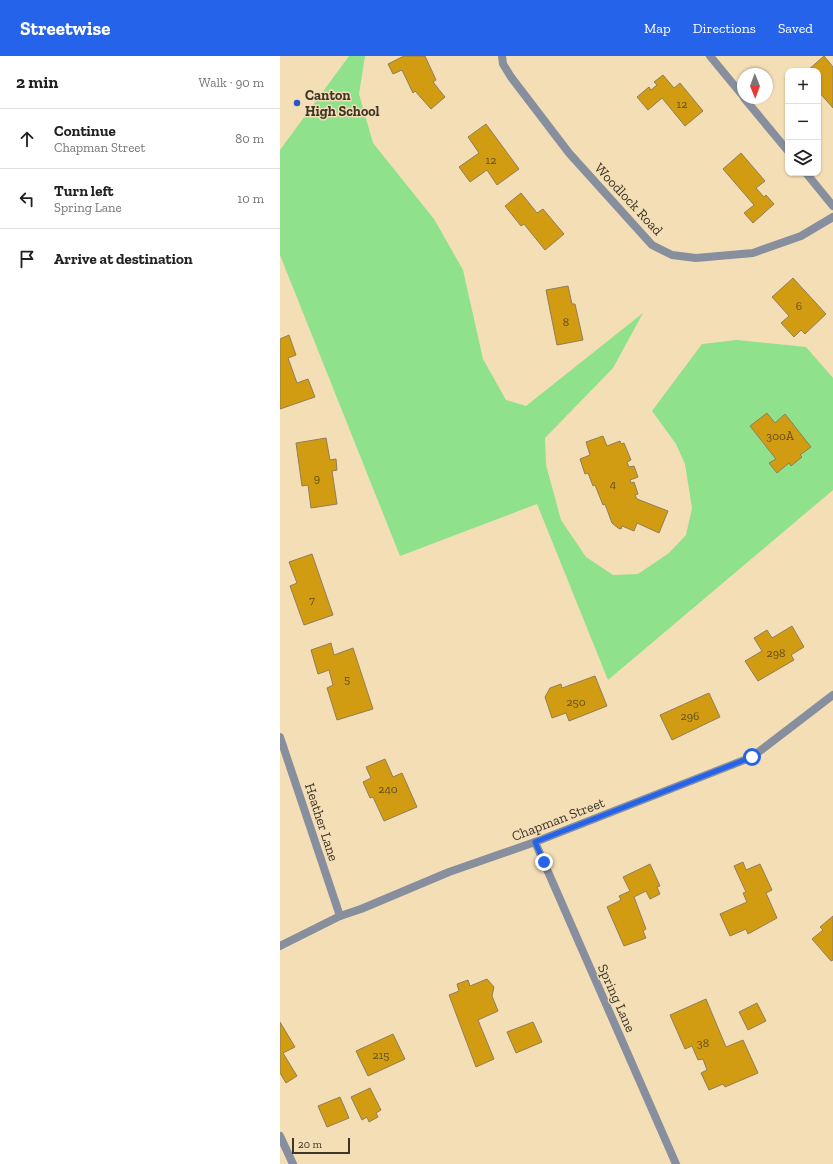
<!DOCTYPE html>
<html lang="en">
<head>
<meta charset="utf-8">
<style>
  :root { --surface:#fff; --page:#f6f6f6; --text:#222; --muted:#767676; --line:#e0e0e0; --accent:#2563eb }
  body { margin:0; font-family:"Zilla Slab",serif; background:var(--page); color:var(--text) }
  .controls { position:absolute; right:12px; top:12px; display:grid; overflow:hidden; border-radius:8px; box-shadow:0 1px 3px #0004 }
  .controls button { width:36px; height:36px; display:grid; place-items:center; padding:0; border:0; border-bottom:1px solid var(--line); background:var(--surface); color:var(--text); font:20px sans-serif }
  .compass { position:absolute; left:457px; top:12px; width:36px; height:36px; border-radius:50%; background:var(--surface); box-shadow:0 1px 3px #0004; rotate:179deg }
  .scale { position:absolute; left:12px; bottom:10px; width:58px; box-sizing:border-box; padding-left:4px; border:2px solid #3d3525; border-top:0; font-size:11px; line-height:14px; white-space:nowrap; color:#3d3525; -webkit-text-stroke:3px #f3deb6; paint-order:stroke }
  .stop { position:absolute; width:12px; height:12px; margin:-9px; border:3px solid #2563eb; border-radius:50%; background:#fff }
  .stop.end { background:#2563eb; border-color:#fff; box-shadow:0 1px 4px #0008 }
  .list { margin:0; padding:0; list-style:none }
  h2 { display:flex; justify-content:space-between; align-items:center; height:52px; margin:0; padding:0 16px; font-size:17px }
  h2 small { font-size:13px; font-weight:400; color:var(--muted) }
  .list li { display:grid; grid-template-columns:26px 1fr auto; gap:12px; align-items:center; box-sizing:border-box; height:60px; padding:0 16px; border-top:1px solid var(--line) }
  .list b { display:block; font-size:15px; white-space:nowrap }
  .list p { margin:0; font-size:13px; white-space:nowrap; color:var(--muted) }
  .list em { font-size:13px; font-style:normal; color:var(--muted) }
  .icon { flex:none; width:22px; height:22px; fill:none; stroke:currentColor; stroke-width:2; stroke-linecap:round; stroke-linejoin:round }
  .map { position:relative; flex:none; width:553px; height:1108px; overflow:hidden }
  header { display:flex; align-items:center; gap:24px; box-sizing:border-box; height:56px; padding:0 20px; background:var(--accent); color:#fff }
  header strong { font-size:19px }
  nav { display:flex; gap:22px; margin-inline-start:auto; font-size:14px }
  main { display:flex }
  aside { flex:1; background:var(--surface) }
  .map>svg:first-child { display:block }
</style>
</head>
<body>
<header>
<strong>Streetwise</strong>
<nav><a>Map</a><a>Directions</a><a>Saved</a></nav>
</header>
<main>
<aside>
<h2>2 min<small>Walk · 90 m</small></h2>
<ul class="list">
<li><svg class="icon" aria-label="ahead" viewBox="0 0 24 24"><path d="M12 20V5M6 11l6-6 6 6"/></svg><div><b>Continue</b><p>Chapman Street</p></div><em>80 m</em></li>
<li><svg class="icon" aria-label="left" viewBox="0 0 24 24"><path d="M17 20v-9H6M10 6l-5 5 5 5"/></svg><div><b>Turn left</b><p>Spring Lane</p></div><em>10 m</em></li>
<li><svg class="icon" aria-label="arrive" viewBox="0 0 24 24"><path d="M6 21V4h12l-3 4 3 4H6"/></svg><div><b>Arrive at destination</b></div></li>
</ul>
</aside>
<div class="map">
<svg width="553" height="1108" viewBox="0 0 553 1108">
  <rect width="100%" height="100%" fill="#f3deb6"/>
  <!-- green -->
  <path fill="#8fe18b" d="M69,0h16l-6,38 14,49 61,76 29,51 20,89 23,41 20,6 117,-93 -30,55 -68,70 1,27 15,55 25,37 27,18 25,-1 31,-21 17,-18 6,-27 -7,-44 -9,-20 -24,-33 50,-67 35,-4 69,7 27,31v112l-225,190 -71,-176 -137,52 -120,-301v-105z"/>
  <!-- building -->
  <path fill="#d19c11" stroke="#917e59" d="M124,0h21l11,24 -3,2 12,15 -14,12 -16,-18 -2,2 -11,-23 -9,4 -5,-10z
    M544,0l9,11v41l-15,-17v-20h-11z
    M383,19l11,13 6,-5 23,28 -18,15 -23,-28 -14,12 -11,-13 12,-10 2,3 6,-5 -3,-3z
    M206,68l33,45 -22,16 -10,-15 -17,12 -11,-15 20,-14 -11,-16z
    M461,97l24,28 -9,7 8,9 2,-2 8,9 -21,19 -9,-10 10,-8 -31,-36z
    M241,137l16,20 6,-4 21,25 -19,16 -21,-26 -3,2 -16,-20z
    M513,222l33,36 -21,20 -4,-4 -7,7 -13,-14 8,-7 -17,-19z
    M288,230l4,18h3l8,36 -26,5 -11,-55z
    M9,279l7,20 -8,3 9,25 11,-4 7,18 -35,12v-70z
    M487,357l8,10 10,-9 26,33 -11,8 2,2 -11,9 -2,-3 -12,10 -8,-10 7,-4 -26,-33z
    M323,380l4,10 13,-5 1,3 3,-1 7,17 -4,2 2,5 5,-1 4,11 -8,3 1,3 3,-1 4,12 -3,1 2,4 31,12 -9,22 -22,-10 -3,8 -12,-5 -1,3 -3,-1 -6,-5 -7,-19 -2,1 -8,-20 -2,1 -5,-13 -3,1 -5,-15 10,-4 -4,-13z
    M46,382l4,22 6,-1 1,11 -5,1 5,33 -26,4 -3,-23 -6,1 -6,-43z
    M32,498l21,61 -29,10 -14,-39 7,-3 -8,-21z
    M512,570l12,21 -13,8 3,5 -36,21 -13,-20 17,-10 -8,-13 13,-8 5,8z
    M51,587l3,12 19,-7 20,61 -36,11 -10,-32 6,-3 -4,-15 -11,4 -7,-24z
    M315,620l12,30 -38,15 -3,-8 -14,5 -7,-21 5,-9 11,-4 1,4z
    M429,637l11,24 -48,23 -12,-25z
    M105,703l8,18 9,-4 15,34 -33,14 -11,-24 -3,1 -7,-16 8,-4 -5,-11z
    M463,806l3,8 14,-6 12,26 -6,3 11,25 -29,16 -2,-5 -16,7 -10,-22 27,-12 -4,-9 3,-1 -12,-26z
    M370,808l10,22 -3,1 3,7 -10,5 -4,-8 -12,6 12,32 -3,2 3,7 -22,8 -17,-39 14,-7 -2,-4 11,-5 -7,-14z
    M553,860v44l-2,1 -19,-22 11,-9 -3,-3z
    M207,923l7,8 -2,9 6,15 -20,9 16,39 -18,8 -27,-72 10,-4 -2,-7 11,-4 2,6z
    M426,943l20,48 17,-7 15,33 -33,14 -2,-3 -14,6 -8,-17 6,-3 -4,-11 -5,1 -6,-14 -7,3 -15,-34z
    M477,947l9,18 -18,9 -9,-18z
    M0,966l15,25 -12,6 14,23 -11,7 -6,-10z
    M253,966l9,20 -26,11 -9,-21z
    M113,978l12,25 -37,17 -12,-25z
    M90,1032l11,22 -5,3 2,4 -9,5 -2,-5 -5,3 -11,-23z
    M60,1041l9,21 -22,9 -9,-21z"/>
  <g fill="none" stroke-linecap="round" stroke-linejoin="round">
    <!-- service -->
    <path stroke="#878f9f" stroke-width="8" d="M0,1080l13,28"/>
    <!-- minor -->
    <path stroke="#878f9f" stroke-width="8" d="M222,0l1,8 8,13 58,76 83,92 20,10 24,3 57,-5 48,-17 32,-19
      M430,0l33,40
      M464,42l44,53
      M526,117l27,33
      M0,681l60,179
      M255,786l141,322"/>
    <!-- tertiary -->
    <path stroke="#878f9f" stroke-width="8" d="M0,890l60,-30 21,-7 88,-37 86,-30 217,-85 81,-62"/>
  </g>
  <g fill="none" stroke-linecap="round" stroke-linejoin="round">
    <!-- route -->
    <path stroke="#2563eb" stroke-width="5" d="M264,806l-9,-20 217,-85"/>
  </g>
  <!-- markers -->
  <circle fill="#2758c6" stroke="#f3deb6" stroke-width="1.5" cx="17" cy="47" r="4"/>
  <g text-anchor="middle" stroke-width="3" stroke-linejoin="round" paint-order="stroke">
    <!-- number labels -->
    <g font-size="12" fill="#624f20">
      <text x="402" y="52">12</text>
      <text x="211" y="108">12</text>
      <text x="519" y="254">6</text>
      <text x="286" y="270">8</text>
      <text x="500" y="384">300A</text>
      <text x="37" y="426">9</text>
      <text x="333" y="432">4</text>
      <text x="32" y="548">7</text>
      <text x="496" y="601">298</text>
      <text x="67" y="627">5</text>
      <text x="296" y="650">250</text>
      <text x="410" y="664">296</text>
      <text x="108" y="737">240</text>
      <text x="423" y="991">38</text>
      <text x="101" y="1003">215</text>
    </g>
    <!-- poi labels -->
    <g font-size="14" font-weight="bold" fill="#3d3525" stroke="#f3deb6" text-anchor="start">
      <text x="25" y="44">Canton<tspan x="25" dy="16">High School</tspan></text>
    </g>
    <!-- street labels -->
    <g font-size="14" fill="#3d3525" stroke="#f3deb6">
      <text transform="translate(349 143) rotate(47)" y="5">Woodlock Road</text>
      <text transform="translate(278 763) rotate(-21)" y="5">Chapman Street</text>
      <text transform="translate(42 766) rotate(72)" y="5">Heather Lane</text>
      <text transform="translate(337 942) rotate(66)" y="5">Spring Lane</text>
    </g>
  </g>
</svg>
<div class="controls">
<button>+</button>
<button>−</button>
<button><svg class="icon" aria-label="layers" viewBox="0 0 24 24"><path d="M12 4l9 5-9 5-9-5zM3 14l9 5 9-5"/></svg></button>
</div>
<svg class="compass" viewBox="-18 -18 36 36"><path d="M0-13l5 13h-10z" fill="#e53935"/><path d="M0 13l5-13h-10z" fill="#767676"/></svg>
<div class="scale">20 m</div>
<div class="stop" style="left:472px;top:701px"></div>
<div class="stop end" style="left:264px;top:806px"></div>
</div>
</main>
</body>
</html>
